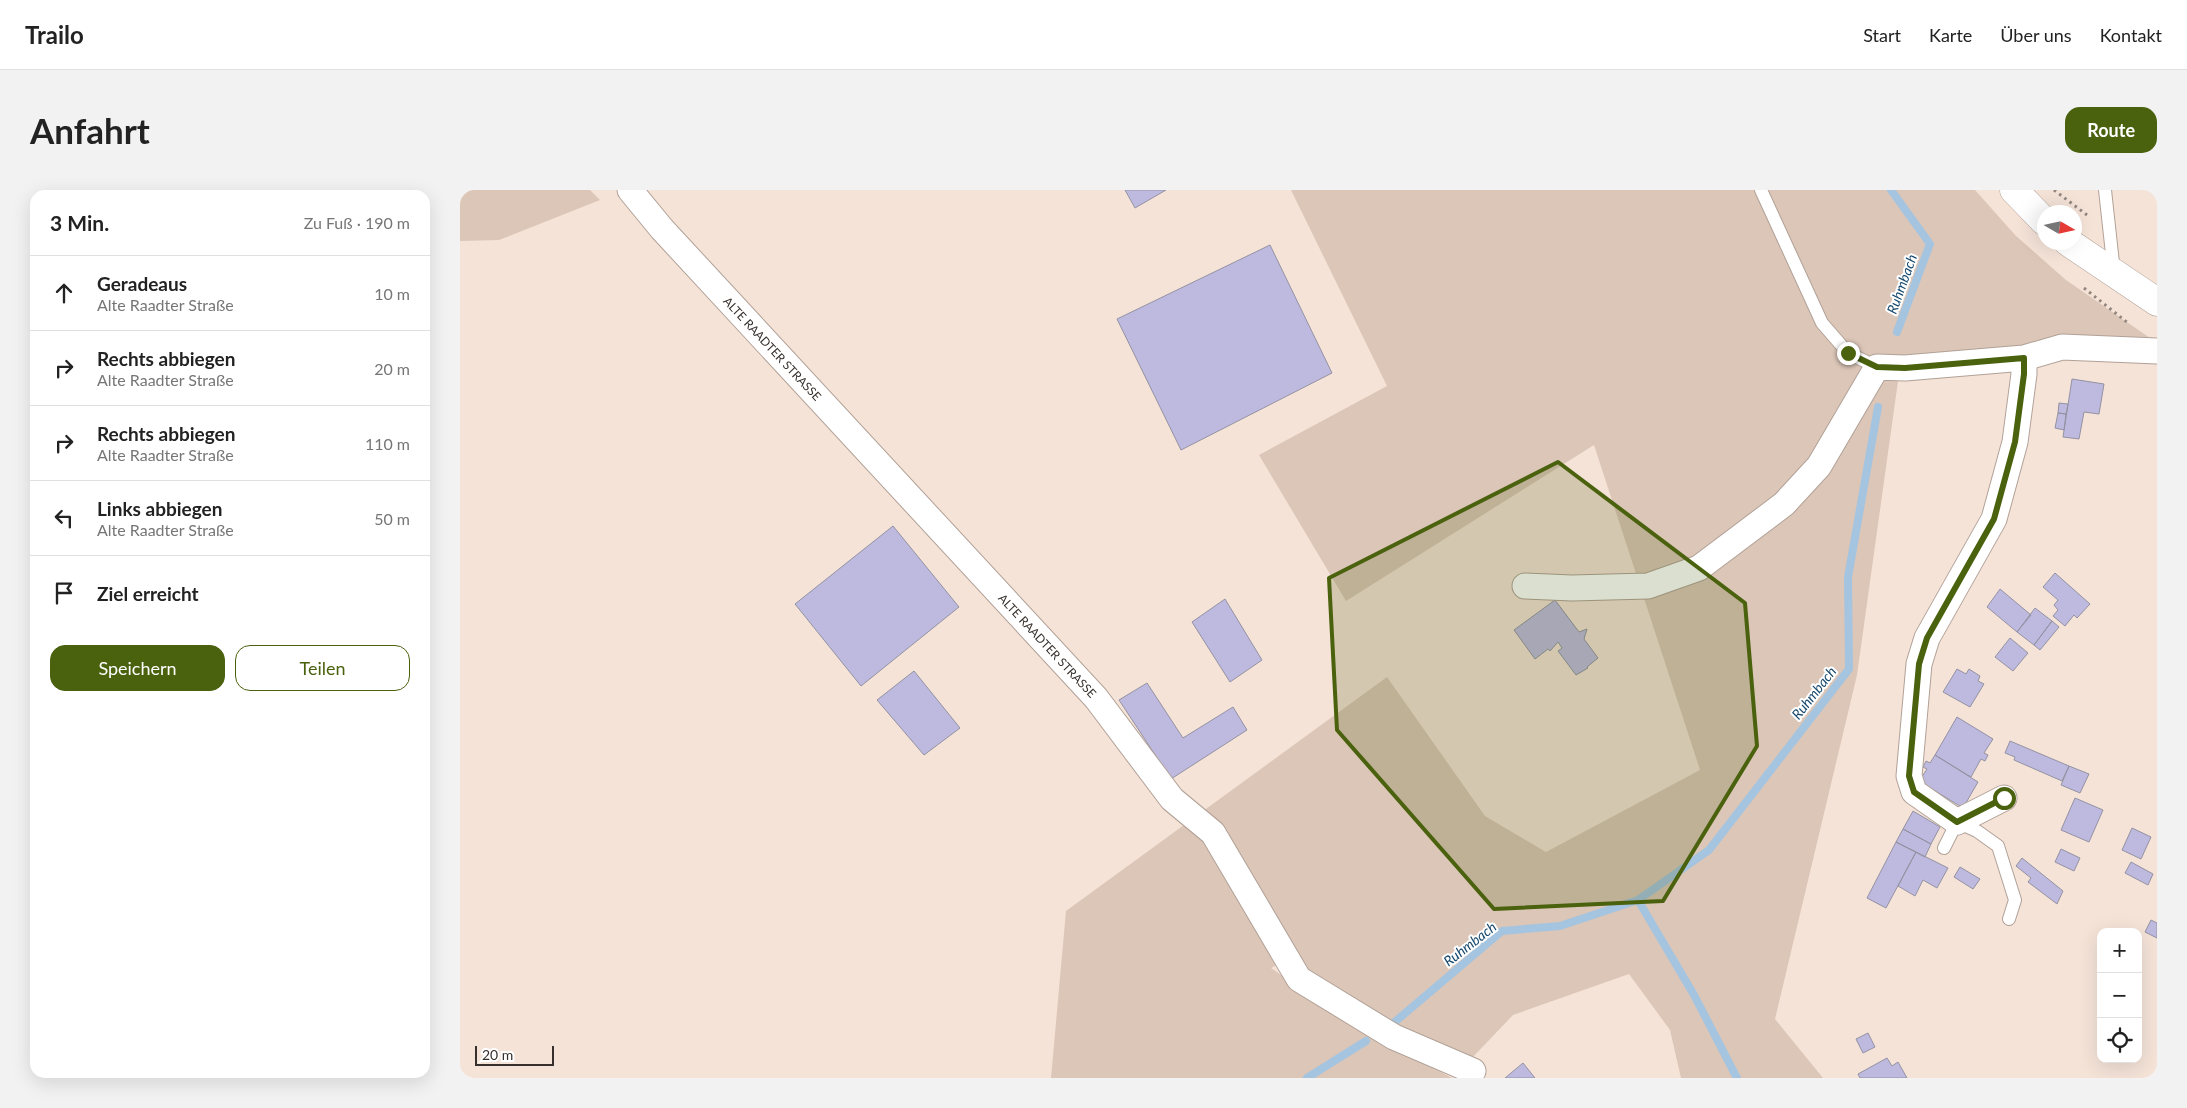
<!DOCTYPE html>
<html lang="de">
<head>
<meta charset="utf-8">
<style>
  :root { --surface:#fff; --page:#f2f2f2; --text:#222; --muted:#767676; --line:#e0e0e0; --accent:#4a610e }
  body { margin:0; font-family:Lato,sans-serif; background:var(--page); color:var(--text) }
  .controls { position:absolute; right:15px; bottom:15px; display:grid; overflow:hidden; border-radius:10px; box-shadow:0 5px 20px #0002 }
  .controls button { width:45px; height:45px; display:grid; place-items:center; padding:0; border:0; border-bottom:1px solid var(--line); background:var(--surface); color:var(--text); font:25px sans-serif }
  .compass { position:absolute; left:1577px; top:15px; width:45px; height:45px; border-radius:50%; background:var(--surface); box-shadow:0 5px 20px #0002; rotate:99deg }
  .scale { position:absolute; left:15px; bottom:12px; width:79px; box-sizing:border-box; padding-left:5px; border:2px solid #37302c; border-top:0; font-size:14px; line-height:18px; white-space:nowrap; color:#37302c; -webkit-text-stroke:4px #fff; paint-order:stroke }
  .stop { position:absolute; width:15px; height:15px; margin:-11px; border:4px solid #4a610e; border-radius:50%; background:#fff }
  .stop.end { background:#4a610e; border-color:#fff; box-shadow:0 1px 5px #0008 }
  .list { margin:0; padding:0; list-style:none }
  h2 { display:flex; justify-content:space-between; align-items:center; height:65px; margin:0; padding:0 20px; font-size:21px }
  h2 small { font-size:16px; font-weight:400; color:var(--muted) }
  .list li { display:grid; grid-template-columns:32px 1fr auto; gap:15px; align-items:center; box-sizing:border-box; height:75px; padding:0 20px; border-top:1px solid var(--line) }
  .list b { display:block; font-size:19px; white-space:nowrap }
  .list p { margin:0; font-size:16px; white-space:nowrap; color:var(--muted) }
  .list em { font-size:16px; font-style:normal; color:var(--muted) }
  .actions { display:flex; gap:10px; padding:15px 20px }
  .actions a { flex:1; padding:11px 0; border:1px solid var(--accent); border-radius:15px; text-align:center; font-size:18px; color:var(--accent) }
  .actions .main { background:var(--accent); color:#fff }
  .icon { flex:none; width:28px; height:28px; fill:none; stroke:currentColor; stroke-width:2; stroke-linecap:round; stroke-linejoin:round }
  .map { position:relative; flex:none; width:1697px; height:888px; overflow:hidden; border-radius:15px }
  header { display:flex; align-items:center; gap:30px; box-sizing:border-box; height:70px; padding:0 25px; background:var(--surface); border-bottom:1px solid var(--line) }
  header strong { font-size:24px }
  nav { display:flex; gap:28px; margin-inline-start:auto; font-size:18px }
  .intro { display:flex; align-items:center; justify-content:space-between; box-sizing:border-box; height:120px; padding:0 30px }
  h1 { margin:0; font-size:35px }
  .button { padding:12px 22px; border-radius:15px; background:var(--accent); color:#fff; font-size:18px; font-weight:700 }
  main { display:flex; gap:30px; padding:0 30px }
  aside { flex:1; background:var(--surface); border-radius:15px; box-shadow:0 5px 20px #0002 }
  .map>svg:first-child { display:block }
</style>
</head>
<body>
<header>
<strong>Trailo</strong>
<nav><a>Start</a><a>Karte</a><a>Über uns</a><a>Kontakt</a></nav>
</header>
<div class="intro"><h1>Anfahrt</h1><a class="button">Route</a></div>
<main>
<aside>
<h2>3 Min.<small>Zu Fuß · 190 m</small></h2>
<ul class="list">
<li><svg class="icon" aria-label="ahead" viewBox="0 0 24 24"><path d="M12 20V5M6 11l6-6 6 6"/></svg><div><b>Geradeaus</b><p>Alte Raadter Straße</p></div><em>10 m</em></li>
<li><svg class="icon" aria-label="right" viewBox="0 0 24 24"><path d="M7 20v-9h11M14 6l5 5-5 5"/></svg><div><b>Rechts abbiegen</b><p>Alte Raadter Straße</p></div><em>20 m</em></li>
<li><svg class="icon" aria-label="right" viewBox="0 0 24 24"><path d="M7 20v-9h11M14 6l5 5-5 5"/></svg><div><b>Rechts abbiegen</b><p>Alte Raadter Straße</p></div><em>110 m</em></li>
<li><svg class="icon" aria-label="left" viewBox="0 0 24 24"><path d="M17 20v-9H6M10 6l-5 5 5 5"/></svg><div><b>Links abbiegen</b><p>Alte Raadter Straße</p></div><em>50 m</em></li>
<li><svg class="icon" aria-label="arrive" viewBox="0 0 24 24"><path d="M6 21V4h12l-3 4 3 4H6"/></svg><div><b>Ziel erreicht</b></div></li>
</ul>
<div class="actions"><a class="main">Speichern</a><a>Teilen</a></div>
</aside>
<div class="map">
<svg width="1697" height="888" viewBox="0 0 1697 888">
  <rect width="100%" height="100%" fill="#f5e3d8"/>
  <!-- green -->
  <path fill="#dcc6b8" d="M0,0h130l10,10 -101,40 -39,1z
    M831,0h684l41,46 50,44 84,58 -251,36 -42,301 -82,344 48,59h-142l-11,-48 -41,-56 -116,41 -42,44 -80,-33 -63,-35 -34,-35 -23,12 91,62 90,48h-401l15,-167 321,-234 98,139 61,36 154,-82 -106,-325 -248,156 -87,-146 128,-69z"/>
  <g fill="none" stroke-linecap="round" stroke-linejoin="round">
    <!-- stream -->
    <path stroke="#a5c4df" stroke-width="8" d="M1431,0l39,54 -33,88
      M1178,710l56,95 43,83
      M930,836l112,-95 58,-5 78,-26 71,-50 140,-181 -1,-92 30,-170
      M847,888l59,-37"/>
  </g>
  <!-- building -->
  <path fill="#bebadf" stroke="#9392a2" d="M665,0h41l-31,18z
    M810,55l62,128 -151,77 -64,-131z
    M1612,189l32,5 -5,30 -15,-2 -5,27 -16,-2z
    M1599,213l9,1 -2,10 -8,-1z
    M1598,223l8,1 -2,16 -9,-2z
    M433,336l66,81 -98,79 -66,-82z
    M1595,383l35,31 -13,14 -3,-3 -9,11 -12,-10 5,-6 -4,-5 4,-5 -15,-13z
    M1540,399l31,26 -14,17 -30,-25z
    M765,409l37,61 -32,22 -38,-60z
    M1095,410l24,32 8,-3 -3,10 14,19 -11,9 1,1 -12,7 -18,-24 4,-3 -4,-6 -8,9 -2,-2 -13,10 -21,-29z
    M1575,418l17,13 -18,24 -17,-13z
    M1592,431l7,6 -19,23 -6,-5z
    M1550,448l18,15 -15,18 -18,-14z
    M1497,479l9,5 3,-5 11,7 -2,5 6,3 -14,23 -27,-15z
    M454,481l46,57 -36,27 -47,-55z
    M687,493l36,55 50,-31 14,23 -76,49 -52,-79z
    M1497,527l36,22 -9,14 4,2 -3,6 -4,-2 -10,18 -36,-22z
    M1550,551l59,25 -7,15 -48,-21 1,-3 -10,-4z
    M1475,565l43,27 -15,26 -44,-27 8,-12 -4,-2 3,-6 4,2z
    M1609,576l20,8 -9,19 -19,-8z
    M1615,608l28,12 -14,32 -28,-12z
    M1453,621l27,16 -9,17 -28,-15z
    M1672,638l19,9 -10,22 -19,-9z
    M1443,639l28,15 -6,13 -29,-15z
    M1436,652l20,10 -30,56 -19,-10z
    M1601,659l19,9 -6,13 -19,-9z
    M1456,662l32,16 -11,20 -14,-8 -8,16 -17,-10z
    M1562,668l41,33 -6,13 -29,-22 3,-4 -15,-12z
    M1671,672l22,12 -5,11 -23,-12z
    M1500,677l20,12 -7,10 -19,-12z
    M1691,730l6,3v15l-12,-6z
    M1408,843l7,14 -12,6 -7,-14z
    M1427,868l5,8 6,-4 9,16h-47l-2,-4z
    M1063,873l12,15h-30z"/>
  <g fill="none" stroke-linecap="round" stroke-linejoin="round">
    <defs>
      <path id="service" d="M1301,0l61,133 26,30 29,14
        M1645,0l9,82
        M1484,658l13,-26 20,9 21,15 17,54 -6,19"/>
      <path id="minor" d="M170,0l32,39 434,469 76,101 41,34 86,146 95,58 79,34
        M1065,396l47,2 76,-2 51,-18 85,-64 35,-38 58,-99 28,1 119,-10 38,-11 95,4
        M1544,608l-47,24 -43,-30 -5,-16 10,-112 8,-26 67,-119 21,-77 9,-68v-16"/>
      <path id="secondary" d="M1554,0l30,31
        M1608,52l89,60"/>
    </defs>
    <!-- service casing -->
    <use href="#service" stroke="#b1a197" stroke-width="14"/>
    <!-- minor casing -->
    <use href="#minor" stroke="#b1a197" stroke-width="27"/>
    <!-- secondary casing -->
    <use href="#secondary" stroke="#b1a197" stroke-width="29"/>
    <!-- path -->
    <path stroke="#92867f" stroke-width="3" stroke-dasharray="2.5 4" stroke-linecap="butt" d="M1594,0l33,25
      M1624,98l44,35"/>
    <!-- service -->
    <use href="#service" stroke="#fff" stroke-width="12"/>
    <!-- minor -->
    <use href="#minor" stroke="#fff" stroke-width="25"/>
    <!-- secondary -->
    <use href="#secondary" stroke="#fff" stroke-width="28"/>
  </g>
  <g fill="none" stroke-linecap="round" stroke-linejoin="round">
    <!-- route -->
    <path stroke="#4a610e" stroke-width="6" d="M1388,163l29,14 28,1 119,-10v16l-9,68 -21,77 -67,119 -8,26 -10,112 5,16 43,30 47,-24"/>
  </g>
  <!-- marked area -->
  <path fill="#4a610e" fill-opacity="0.2" stroke="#4a610e" stroke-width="4" stroke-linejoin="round" d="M1098,272l187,141 12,143 -94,155 -169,8 -157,-179 -8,-152z"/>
  <g text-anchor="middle" stroke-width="4" stroke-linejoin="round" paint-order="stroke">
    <!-- street labels -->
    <g font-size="12" fill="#37302c" stroke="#fff">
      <text transform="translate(312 159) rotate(47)" y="4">ALTE RAADTER STRASSE</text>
      <text transform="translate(587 456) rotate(47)" y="4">ALTE RAADTER STRASSE</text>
    </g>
    <!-- water labels -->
    <g font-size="14" font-style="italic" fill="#17486d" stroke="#fff">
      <text transform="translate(1442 94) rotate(-70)" y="5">Ruhmbach</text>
      <text transform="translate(1354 503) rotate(-52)" y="5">Ruhmbach</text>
      <text transform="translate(1010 754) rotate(-38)" y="5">Ruhmbach</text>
    </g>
  </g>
</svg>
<div class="controls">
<button>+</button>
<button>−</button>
<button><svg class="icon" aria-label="locate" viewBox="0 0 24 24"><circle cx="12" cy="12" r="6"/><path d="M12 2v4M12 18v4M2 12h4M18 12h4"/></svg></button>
</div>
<svg class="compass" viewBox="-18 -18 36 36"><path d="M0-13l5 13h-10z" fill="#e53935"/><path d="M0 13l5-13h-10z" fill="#767676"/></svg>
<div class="scale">20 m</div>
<div class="stop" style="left:1544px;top:608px"></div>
<div class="stop end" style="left:1388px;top:163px"></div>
</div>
</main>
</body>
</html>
